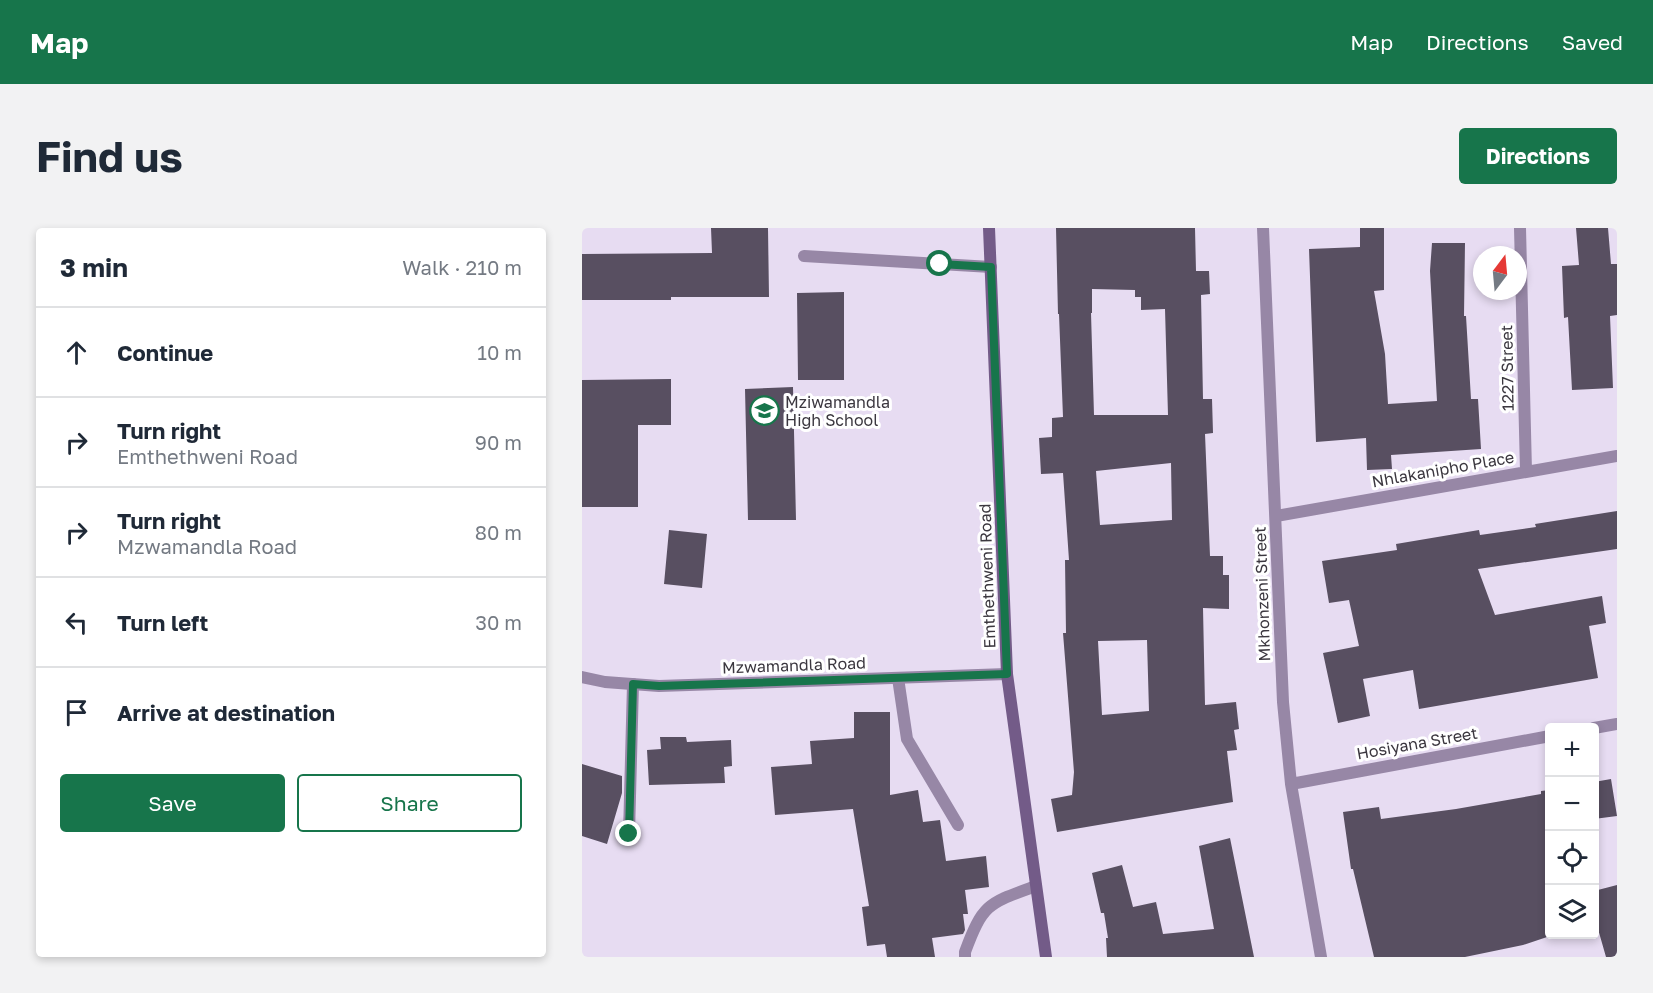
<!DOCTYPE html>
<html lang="en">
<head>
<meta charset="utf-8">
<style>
  :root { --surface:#fff; --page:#f2f2f3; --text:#1f2937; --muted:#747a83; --line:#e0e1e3; --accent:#17754b }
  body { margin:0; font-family:"Golos Text",sans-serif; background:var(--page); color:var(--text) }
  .controls { position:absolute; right:18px; bottom:18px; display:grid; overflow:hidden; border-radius:6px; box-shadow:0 3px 9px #0003 }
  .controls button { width:54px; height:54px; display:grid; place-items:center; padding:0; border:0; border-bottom:2px solid var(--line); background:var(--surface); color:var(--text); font:30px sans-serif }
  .compass { position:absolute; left:891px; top:18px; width:54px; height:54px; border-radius:50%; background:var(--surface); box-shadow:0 3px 9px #0003; rotate:16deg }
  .stop { position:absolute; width:18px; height:18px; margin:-14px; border:4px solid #17754b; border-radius:50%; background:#fff }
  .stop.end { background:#17754b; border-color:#fff; box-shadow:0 2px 6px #0008 }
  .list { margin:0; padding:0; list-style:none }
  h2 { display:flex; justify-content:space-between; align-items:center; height:78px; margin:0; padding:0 24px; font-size:26px }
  h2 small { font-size:20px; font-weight:400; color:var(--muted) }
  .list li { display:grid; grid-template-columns:39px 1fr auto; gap:18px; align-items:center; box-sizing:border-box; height:90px; padding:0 24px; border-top:2px solid var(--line) }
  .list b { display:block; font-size:22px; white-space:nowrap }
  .list p { margin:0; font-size:20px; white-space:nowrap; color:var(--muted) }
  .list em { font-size:20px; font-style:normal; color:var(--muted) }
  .actions { display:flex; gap:12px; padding:18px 24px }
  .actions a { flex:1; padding:14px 0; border:2px solid var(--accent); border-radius:6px; text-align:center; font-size:21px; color:var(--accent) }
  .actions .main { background:var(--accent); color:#fff }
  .icon { flex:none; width:33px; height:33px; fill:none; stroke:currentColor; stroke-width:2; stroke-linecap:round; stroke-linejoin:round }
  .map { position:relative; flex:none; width:1035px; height:729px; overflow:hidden; border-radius:6px }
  header { display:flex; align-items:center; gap:36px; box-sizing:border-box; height:84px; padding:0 30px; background:var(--accent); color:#fff }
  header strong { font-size:28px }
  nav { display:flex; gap:33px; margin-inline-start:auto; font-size:21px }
  .intro { display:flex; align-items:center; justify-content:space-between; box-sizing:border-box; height:144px; padding:0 36px }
  h1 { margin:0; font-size:42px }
  .button { padding:15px 27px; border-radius:6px; background:var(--accent); color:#fff; font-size:21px; font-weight:700 }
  main { display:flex; gap:36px; padding:0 36px }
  aside { flex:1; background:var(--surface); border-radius:6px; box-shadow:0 3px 9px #0003 }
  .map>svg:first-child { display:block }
</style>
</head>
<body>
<header>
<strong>Map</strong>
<nav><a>Map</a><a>Directions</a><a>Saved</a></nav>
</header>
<div class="intro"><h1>Find us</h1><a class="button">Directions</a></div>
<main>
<aside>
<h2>3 min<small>Walk · 210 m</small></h2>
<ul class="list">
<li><svg class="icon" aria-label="ahead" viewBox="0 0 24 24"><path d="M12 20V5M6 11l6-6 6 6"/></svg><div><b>Continue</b></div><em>10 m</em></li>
<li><svg class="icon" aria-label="right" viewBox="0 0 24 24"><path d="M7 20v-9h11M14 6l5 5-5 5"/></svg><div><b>Turn right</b><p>Emthethweni Road</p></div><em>90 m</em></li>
<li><svg class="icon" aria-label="right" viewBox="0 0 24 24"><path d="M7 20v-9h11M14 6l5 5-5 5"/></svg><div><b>Turn right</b><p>Mzwamandla Road</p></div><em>80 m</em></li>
<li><svg class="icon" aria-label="left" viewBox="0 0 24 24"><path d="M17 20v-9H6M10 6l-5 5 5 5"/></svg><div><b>Turn left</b></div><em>30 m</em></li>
<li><svg class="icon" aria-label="arrive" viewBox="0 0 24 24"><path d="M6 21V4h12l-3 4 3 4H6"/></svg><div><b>Arrive at destination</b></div></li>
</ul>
<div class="actions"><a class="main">Save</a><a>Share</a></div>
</aside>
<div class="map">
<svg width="1035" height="729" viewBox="0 0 1035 729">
  <rect width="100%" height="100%" fill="#e7dcf2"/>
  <!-- building -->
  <path fill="#584f61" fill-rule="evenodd" d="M129,0h57l1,69h-98v3h-89v-46l130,-1z
    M474,0h139l1,43h13l1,23 -9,1 2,104h9l1,34 -8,1 5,122h13v19h6v34l-26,-1 2,97 31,-3 3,27 -5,1 3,20 -10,1 6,51 -176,30 -6,-33 21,-4 2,-23 -11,-139h3l-1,-73h4l-6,-87 -22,1 -2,-36 13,-1v-19l11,-1 -4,-103h-1zM510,61l43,1v7h6v13l24,-1 3,106h-74l-3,-102h1zM589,235l1,57 -72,5 -4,-54zM565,412l2,71 -47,4 -4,-74z
    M778,0h24v62l-10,1 11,63 3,50 49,-3 -7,-130 2,-28h33l-1,73h2l5,83h7l3,50 -90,6 1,14 -25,1 -1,-32 -50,4 -7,-193 51,-2z
    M994,0h32l3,36h6v51l-7,1 3,72 -41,2 -4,-73 -4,1 -2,-52 17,-1z
    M262,64v88h-46l-1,-87z
    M89,151v46h-33v82h-56v-127z
    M211,159l3,133h-48l-3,-131z
    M1035,283v38l-139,20 17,46 107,-19 4,27 -17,3 9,52 -179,31 -6,-39 -50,9 7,37 -32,7 -15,-70 36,-7 -10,-46 -20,3 -7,-42 75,-11 -1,-6 83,-14 1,5 56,-8 -1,-3z
    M87,302l38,4 -5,54 -38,-4z
    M272,484h36v83l28,-5 5,32 17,-2 6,41 40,-5 3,31 -24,3 3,24h-5l2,16 -2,4 -31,4 3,19h-48l-2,-13 -18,2 -5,-39 7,-1 -16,-97 -78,6 -4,-48 41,-3 -2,-23 44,-3z
    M78,509h26l1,5 44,-2 1,26 -8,1 1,16 -76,2 -2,-35 14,-1z
    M0,536l40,12v17l-15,51 -25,-8z
    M1029,551l6,37 -23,3v-37z
    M968,562v144h6l-33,11 -58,12h-91l-21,-88h-2l-8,-57 36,-5 2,12 75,-10 85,-15v-3z
    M648,610l24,119h-147l-1,-19h2l-4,-25h-3l-9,-40 30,-8 11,42 23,-5 7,32 51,-5 -15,-83z
    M1035,657v72h-11l-10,-35h-2v-31z"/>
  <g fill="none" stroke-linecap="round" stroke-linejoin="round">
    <!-- lane -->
    <path stroke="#9787a6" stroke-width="12" d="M222,28l187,11
      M316,450l9,61 51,86
      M47,606l4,-150
      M383,729v-5c18,-49 24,-49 71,-66"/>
    <!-- street -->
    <path stroke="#9787a6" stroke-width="12" d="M681,0l20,474 8,82 30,173
      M938,0l6,243
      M694,288l341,-60
      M0,449l23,5 54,4 348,-12
      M1012,500l23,-4
      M709,556l259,-48"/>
    <!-- secondary -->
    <path stroke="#735b88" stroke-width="12" d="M407,0l18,446 39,283"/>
  </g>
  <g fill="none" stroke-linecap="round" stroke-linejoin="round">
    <!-- route -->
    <path stroke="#17754b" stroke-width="8" d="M47,606l4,-150 26,2 348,-12 -16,-407 -51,-3"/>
  </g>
  <!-- icons -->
  <defs>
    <symbol id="school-ring" viewBox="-11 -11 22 22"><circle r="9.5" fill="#fff" stroke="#17754b" stroke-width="1.5"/><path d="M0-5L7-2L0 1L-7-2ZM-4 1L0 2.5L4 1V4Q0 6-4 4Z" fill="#17754b"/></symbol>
  </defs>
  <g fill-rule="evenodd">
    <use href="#school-ring" x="166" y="166" width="33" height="33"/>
  </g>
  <g text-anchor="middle" stroke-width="6" stroke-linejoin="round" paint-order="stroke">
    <!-- street labels -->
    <g font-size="16" fill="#3b373f" stroke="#fff">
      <text transform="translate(925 140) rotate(-91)" y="6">1227 Street</text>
      <text transform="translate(861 241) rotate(-10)" y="6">Nhlakanipho Place</text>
      <text transform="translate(405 348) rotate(-92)" y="6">Emthethweni Road</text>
      <text transform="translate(680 366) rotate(-92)" y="6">Mkhonzeni Street</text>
      <text transform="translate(212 437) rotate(-2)" y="6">Mzwamandla Road</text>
      <text transform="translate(835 515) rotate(-10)" y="6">Hosiyana Street</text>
    </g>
    <!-- poi labels -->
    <g font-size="16" fill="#3b373f" stroke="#fff" text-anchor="start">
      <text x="203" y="180">Mziwamandla<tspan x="203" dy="18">High School</tspan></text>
    </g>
  </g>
</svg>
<div class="controls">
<button>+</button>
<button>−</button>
<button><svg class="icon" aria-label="locate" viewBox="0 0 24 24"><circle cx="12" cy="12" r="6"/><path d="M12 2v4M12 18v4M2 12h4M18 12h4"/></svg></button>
<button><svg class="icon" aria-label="layers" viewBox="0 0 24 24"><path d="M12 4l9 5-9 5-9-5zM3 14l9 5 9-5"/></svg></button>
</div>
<svg class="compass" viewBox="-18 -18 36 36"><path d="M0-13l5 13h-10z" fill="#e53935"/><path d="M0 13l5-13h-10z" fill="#747a83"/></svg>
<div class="stop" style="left:358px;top:36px"></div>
<div class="stop end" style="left:47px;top:606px"></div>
</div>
</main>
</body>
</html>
